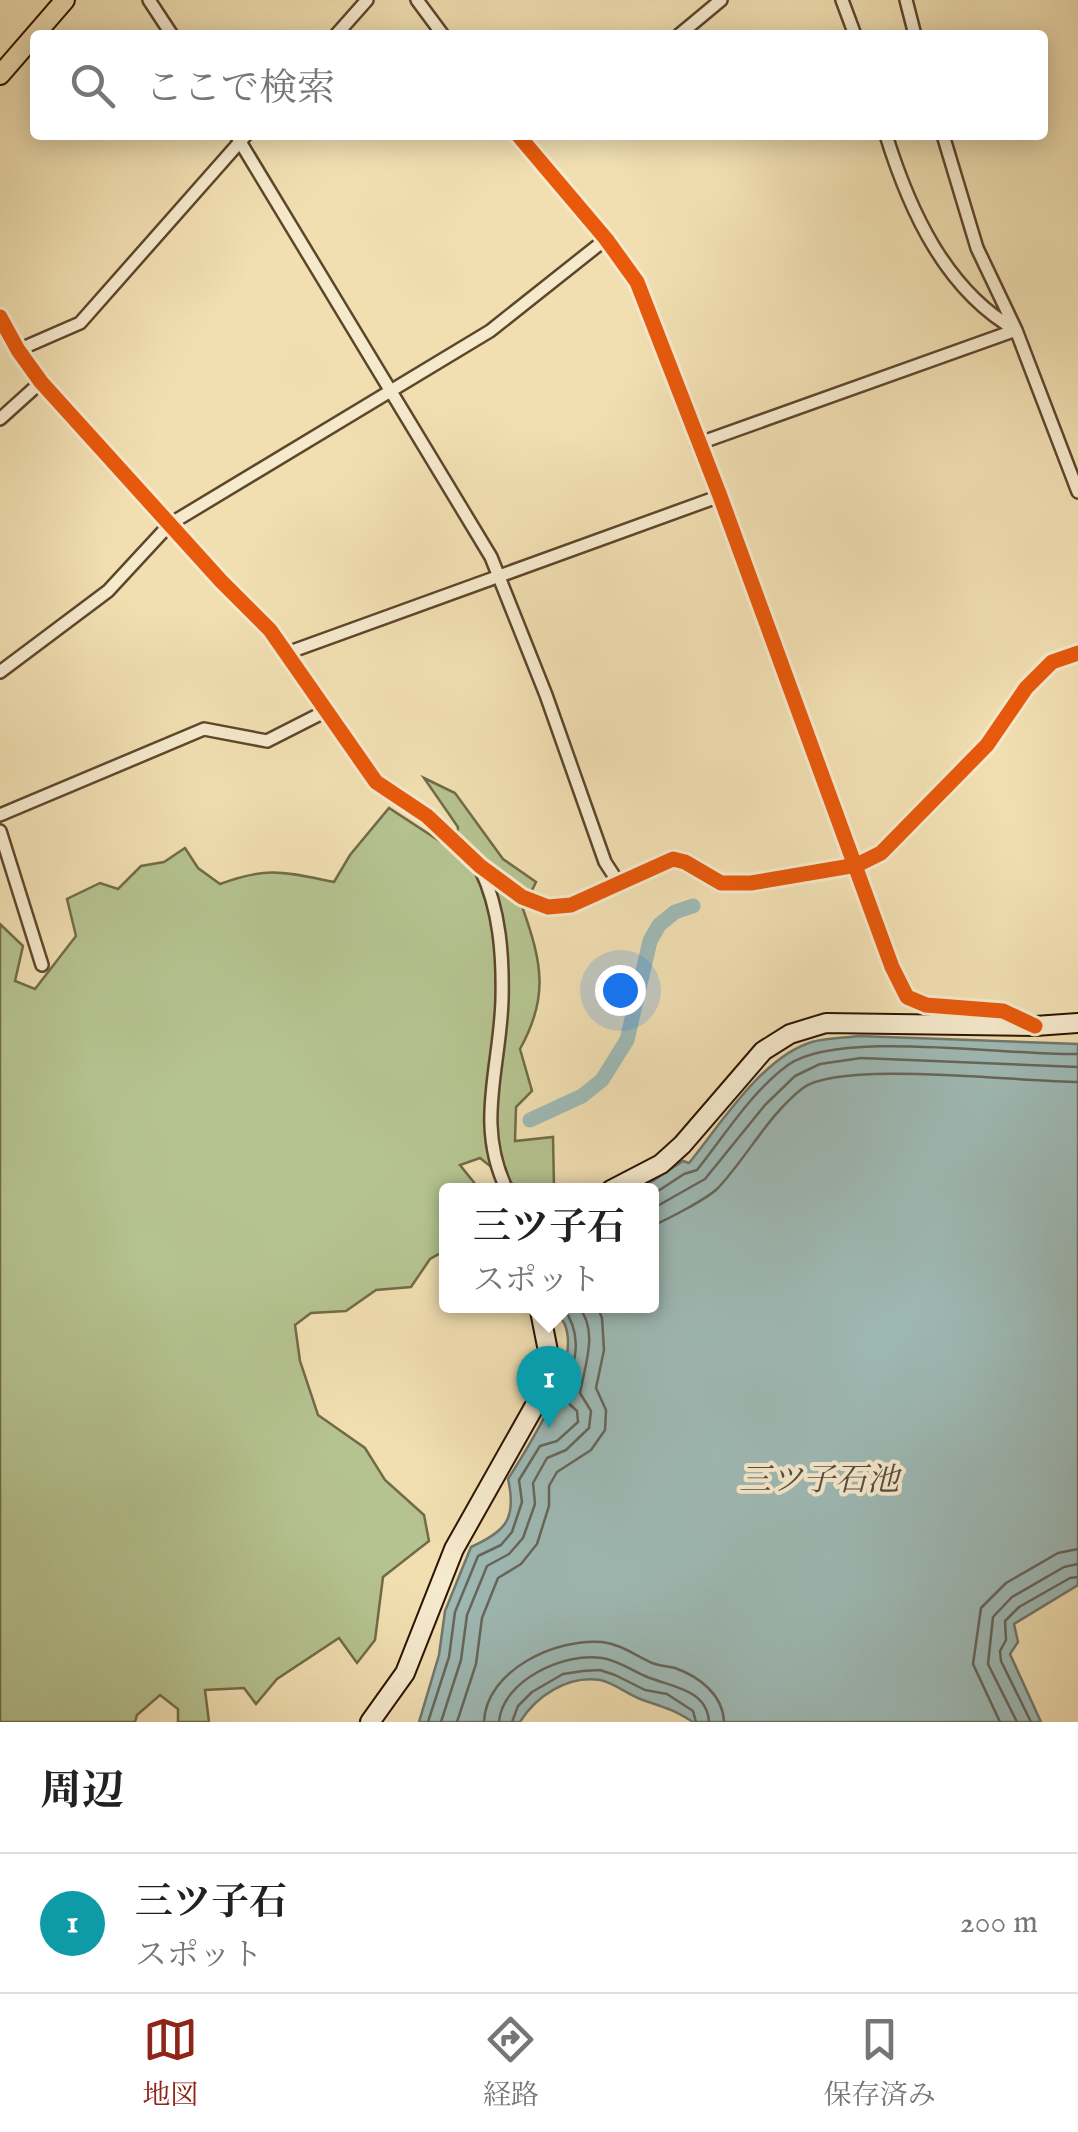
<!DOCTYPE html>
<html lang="ja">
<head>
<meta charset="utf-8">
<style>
  :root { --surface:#fff; --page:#f6f6f6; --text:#222; --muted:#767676; --line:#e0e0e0; --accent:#8f2418 }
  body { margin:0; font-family:"IM FELL English","Noto Serif JP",serif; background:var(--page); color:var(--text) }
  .you { position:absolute; left:620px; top:990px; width:35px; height:35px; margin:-25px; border:8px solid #fff; border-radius:50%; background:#1a73e8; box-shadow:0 0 0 15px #1a73e833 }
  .badge { display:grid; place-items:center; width:65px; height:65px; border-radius:50%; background:var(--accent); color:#fff; font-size:32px; font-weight:700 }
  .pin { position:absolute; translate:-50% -82px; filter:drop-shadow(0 2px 5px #0008) }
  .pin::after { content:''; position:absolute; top:52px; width:35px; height:30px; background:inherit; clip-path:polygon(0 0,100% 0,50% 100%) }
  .popup { position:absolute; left:439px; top:1183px; width:220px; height:130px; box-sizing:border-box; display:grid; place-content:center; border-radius:10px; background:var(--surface); filter:drop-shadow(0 2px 8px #0005); font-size:32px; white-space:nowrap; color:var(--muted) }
  .popup b { font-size:38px; color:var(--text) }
  .popup::after { content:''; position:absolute; left:50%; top:100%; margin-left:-20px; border:20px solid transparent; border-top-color:var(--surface) }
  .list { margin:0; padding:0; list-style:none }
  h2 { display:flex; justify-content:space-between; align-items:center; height:130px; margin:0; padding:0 40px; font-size:42px }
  h2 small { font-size:32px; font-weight:400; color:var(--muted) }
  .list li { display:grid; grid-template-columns:65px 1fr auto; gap:30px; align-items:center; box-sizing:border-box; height:140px; padding:0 40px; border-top:2px solid var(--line) }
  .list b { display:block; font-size:38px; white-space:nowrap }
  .list p { margin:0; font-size:32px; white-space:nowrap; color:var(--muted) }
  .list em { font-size:32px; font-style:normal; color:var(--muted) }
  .icon { flex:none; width:55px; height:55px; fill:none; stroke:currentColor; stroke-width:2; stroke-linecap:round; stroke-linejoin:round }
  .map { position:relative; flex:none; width:1078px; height:1722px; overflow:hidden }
  .search { position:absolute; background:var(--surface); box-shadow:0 5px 25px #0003; left:30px; right:30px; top:30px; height:110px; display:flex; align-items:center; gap:25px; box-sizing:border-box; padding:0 35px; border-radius:10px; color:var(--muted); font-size:38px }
  .sheet { height:270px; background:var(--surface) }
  nav { display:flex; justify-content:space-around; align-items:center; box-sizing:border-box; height:140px; border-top:2px solid var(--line); background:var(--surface); font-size:28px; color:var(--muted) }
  nav a { display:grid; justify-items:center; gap:5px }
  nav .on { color:var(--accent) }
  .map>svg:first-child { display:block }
</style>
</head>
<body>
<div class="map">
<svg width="1078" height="1722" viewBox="0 0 1078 1722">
  <rect width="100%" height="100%" fill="#f1dfb2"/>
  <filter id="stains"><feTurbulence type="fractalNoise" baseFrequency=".002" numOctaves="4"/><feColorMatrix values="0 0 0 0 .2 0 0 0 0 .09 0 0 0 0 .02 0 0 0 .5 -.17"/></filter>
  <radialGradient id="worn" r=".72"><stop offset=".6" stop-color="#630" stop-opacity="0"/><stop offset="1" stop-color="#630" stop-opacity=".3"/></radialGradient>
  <!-- green -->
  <path fill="#b5c390" stroke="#716b48" stroke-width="2.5" d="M424,778l31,15 48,66 33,23 -13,27c19,54 26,88 -3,140l12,42 -16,16 -1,34 38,-4 1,51 -34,2 -40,-32 -20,7 20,25h-34v60l-16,9 -19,28 -35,3 -30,21 -35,2 -16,12 5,36 18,54 47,33 20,32 39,35 5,26 -46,36 -8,63 -18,23 -18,-25 -62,41 -21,25 -12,-16 -39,2 4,32h-31v-13l-18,-14 -23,20 -2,7h-135v-798l23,22 -8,35 20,8 41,-53 -9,-37 33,-16 18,6 23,-23 23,-4 21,-14 13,20 22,16c48,-18 64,-12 114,-2l16,-27 39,-47 66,43 3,-24z"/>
  <!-- water -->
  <path fill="#9ebab6" stroke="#71776d" stroke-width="2.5" d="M859,1036l219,8v541l-64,39 4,18 -8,12 31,68h-348c-21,-13 -27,-14 -50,-22 -15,-5 -28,-17 -43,-20 -32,-5 -64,16 -80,42h-101l20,-67 6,-44 26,-64c35,-16 46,-28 37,-68 21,-33 73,-114 57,-154 -3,-7 -10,-12 -13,-19h100v-116h-13l44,-29 6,2c32,-39 73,-106 123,-121 15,-4 32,-4 47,-6z"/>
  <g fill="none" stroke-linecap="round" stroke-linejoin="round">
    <!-- shore -->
    <path stroke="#66665b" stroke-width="2.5" d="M652,1195l32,-21 13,-4c28,-35 54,-78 91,-105 51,-36 221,-9 290,-11
      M652,1209l53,-30 60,-74 30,-29 25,-12 41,-6 217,9
      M652,1226c16,-7 55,-27 66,-38 30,-32 50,-73 85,-100 38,-28 218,-6 275,-6
      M428,1722l21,-65 6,-45 23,-56 23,-11 11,-13 10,-30 -3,-22 21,-34 17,-5 21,-19 -1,-11 -12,-11c8,-35 21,-63 -3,-94
      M441,1722l20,-62 6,-45 20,-49 22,-12 14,-16 12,-34 -2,-21 14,-25 19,-8 23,-22 2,-17 -11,-18c5,-28 19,-63 -2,-87
      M457,1722l19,-58 6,-46 16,-40 23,-14 16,-20 12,-38v-20l8,-14 34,-22 14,-20 1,-20 -10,-22 8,-38 -2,-32 -5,-12
      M484,1722c2,-52 72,-84 118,-80 19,2 34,14 50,21 8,3 16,3 23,5 25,9 48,27 49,54
      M499,1722c3,-42 66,-70 103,-64 15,2 29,12 43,18 24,11 62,12 64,46
      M512,1722l6,-16 14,-14 31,-18 20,-3 17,-1 15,5 30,15 22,4 26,17 3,11
      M1000,1722l-27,-58 8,-56 25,-25 52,-30 20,-4
      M1017,1722l-29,-58 5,-47 19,-20 52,-30 14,-3
      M1031,1722l-30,-61 -1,-10 6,-11 -1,-19 14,-14 51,-29 8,-1"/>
    <!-- canal -->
    <path stroke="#9ebab6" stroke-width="15" d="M530,1120l52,-24 20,-16 25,-40 23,-99 9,-16 16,-13 18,-6"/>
    <defs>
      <path id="street" d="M149,0l23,35
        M417,0l26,35
        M842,0l13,35
        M906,0l9,35
        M336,35l31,-35
        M679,35l42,-35
        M236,135l255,422 55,138 59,167 15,23
        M518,135l88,104 31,43 83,214 172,471 15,30 19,8 77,6 27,12
        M886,135c23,74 59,155 130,195
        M943,135l34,113 39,82 62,162
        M0,317l18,33 23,32 180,199 49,49 106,152 51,34 53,50 42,31 26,10 23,-2 102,-46 12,3 36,21h30l106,-18 24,-12 106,-108 39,-57 26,-26 26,-9
        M18,350l62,-27 166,-188
        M0,419l41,-37
        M697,444l319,-114
        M287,653l433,-157
        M0,672l108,-81 62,-67 320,-193 116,-92
        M0,815l204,-86 63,12 61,-31
        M0,831l42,134
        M481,870c19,40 22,86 21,130 -2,69 -27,125 5,190"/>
      <path id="secondary" d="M611,1190l50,-26 21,-19 81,-94 27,-17 36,-11 209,3 43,-3
        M370,1722l35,-49 49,-124 84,-149 10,-49 -9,-45"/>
      <path id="primary" d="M0,75l65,-75"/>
    </defs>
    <!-- street casing -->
    <use href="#street" stroke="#5e462c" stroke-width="16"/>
    <!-- secondary casing -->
    <use href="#secondary" stroke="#2d1300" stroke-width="22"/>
    <!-- primary casing -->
    <use href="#primary" stroke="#2d1300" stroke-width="22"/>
    <!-- street -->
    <use href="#street" stroke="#f6eacd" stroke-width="11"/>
    <!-- secondary -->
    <use href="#secondary" stroke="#f6eacd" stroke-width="18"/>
    <!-- primary -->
    <use href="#primary" stroke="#f1dfb2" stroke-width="18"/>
    <defs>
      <path id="cycleway" d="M518,135l88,104 31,43 83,214 172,471 15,30 19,8 77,6 32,15
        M0,317l18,33 23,32 180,199 49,49 106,152 51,34 53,50 42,31 26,10 23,-2 102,-46 12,3 36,21h30l106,-18 24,-12 106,-108 39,-57 26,-26 26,-9"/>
    </defs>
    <!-- cycleway casing -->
    <use href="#cycleway" stroke="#f6eacd" stroke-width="21"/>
    <!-- cycleway -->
    <use href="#cycleway" stroke="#e8590c" stroke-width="15"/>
  </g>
  <g text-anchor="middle" stroke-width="8" stroke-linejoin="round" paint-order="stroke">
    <!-- water labels -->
    <g font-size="32" font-style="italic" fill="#554d40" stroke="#f6eacd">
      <text x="819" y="1490">三ツ子石池</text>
    </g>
  </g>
  <rect width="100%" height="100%" filter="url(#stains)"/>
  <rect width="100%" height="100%" fill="url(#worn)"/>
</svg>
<div class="you"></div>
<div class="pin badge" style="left:549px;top:1428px;background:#0f9aa8">1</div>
<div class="popup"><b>三ツ子石</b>スポット</div>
<div class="search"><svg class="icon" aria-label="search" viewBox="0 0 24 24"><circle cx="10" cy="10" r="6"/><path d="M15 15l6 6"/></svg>ここで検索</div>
</div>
<section class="sheet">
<h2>周辺<small></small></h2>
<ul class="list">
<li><span class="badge" style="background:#0f9aa8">1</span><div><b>三ツ子石</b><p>スポット</p></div><em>200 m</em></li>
</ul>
</section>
<nav>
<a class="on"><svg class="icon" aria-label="map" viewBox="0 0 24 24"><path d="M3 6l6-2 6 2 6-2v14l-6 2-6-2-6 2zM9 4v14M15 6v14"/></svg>地図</a>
<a><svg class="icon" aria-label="directions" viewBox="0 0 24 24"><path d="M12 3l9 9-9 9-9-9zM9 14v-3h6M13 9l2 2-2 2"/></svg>経路</a>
<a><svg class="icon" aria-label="saved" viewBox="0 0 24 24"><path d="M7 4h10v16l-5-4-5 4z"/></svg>保存済み</a>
</nav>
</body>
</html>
